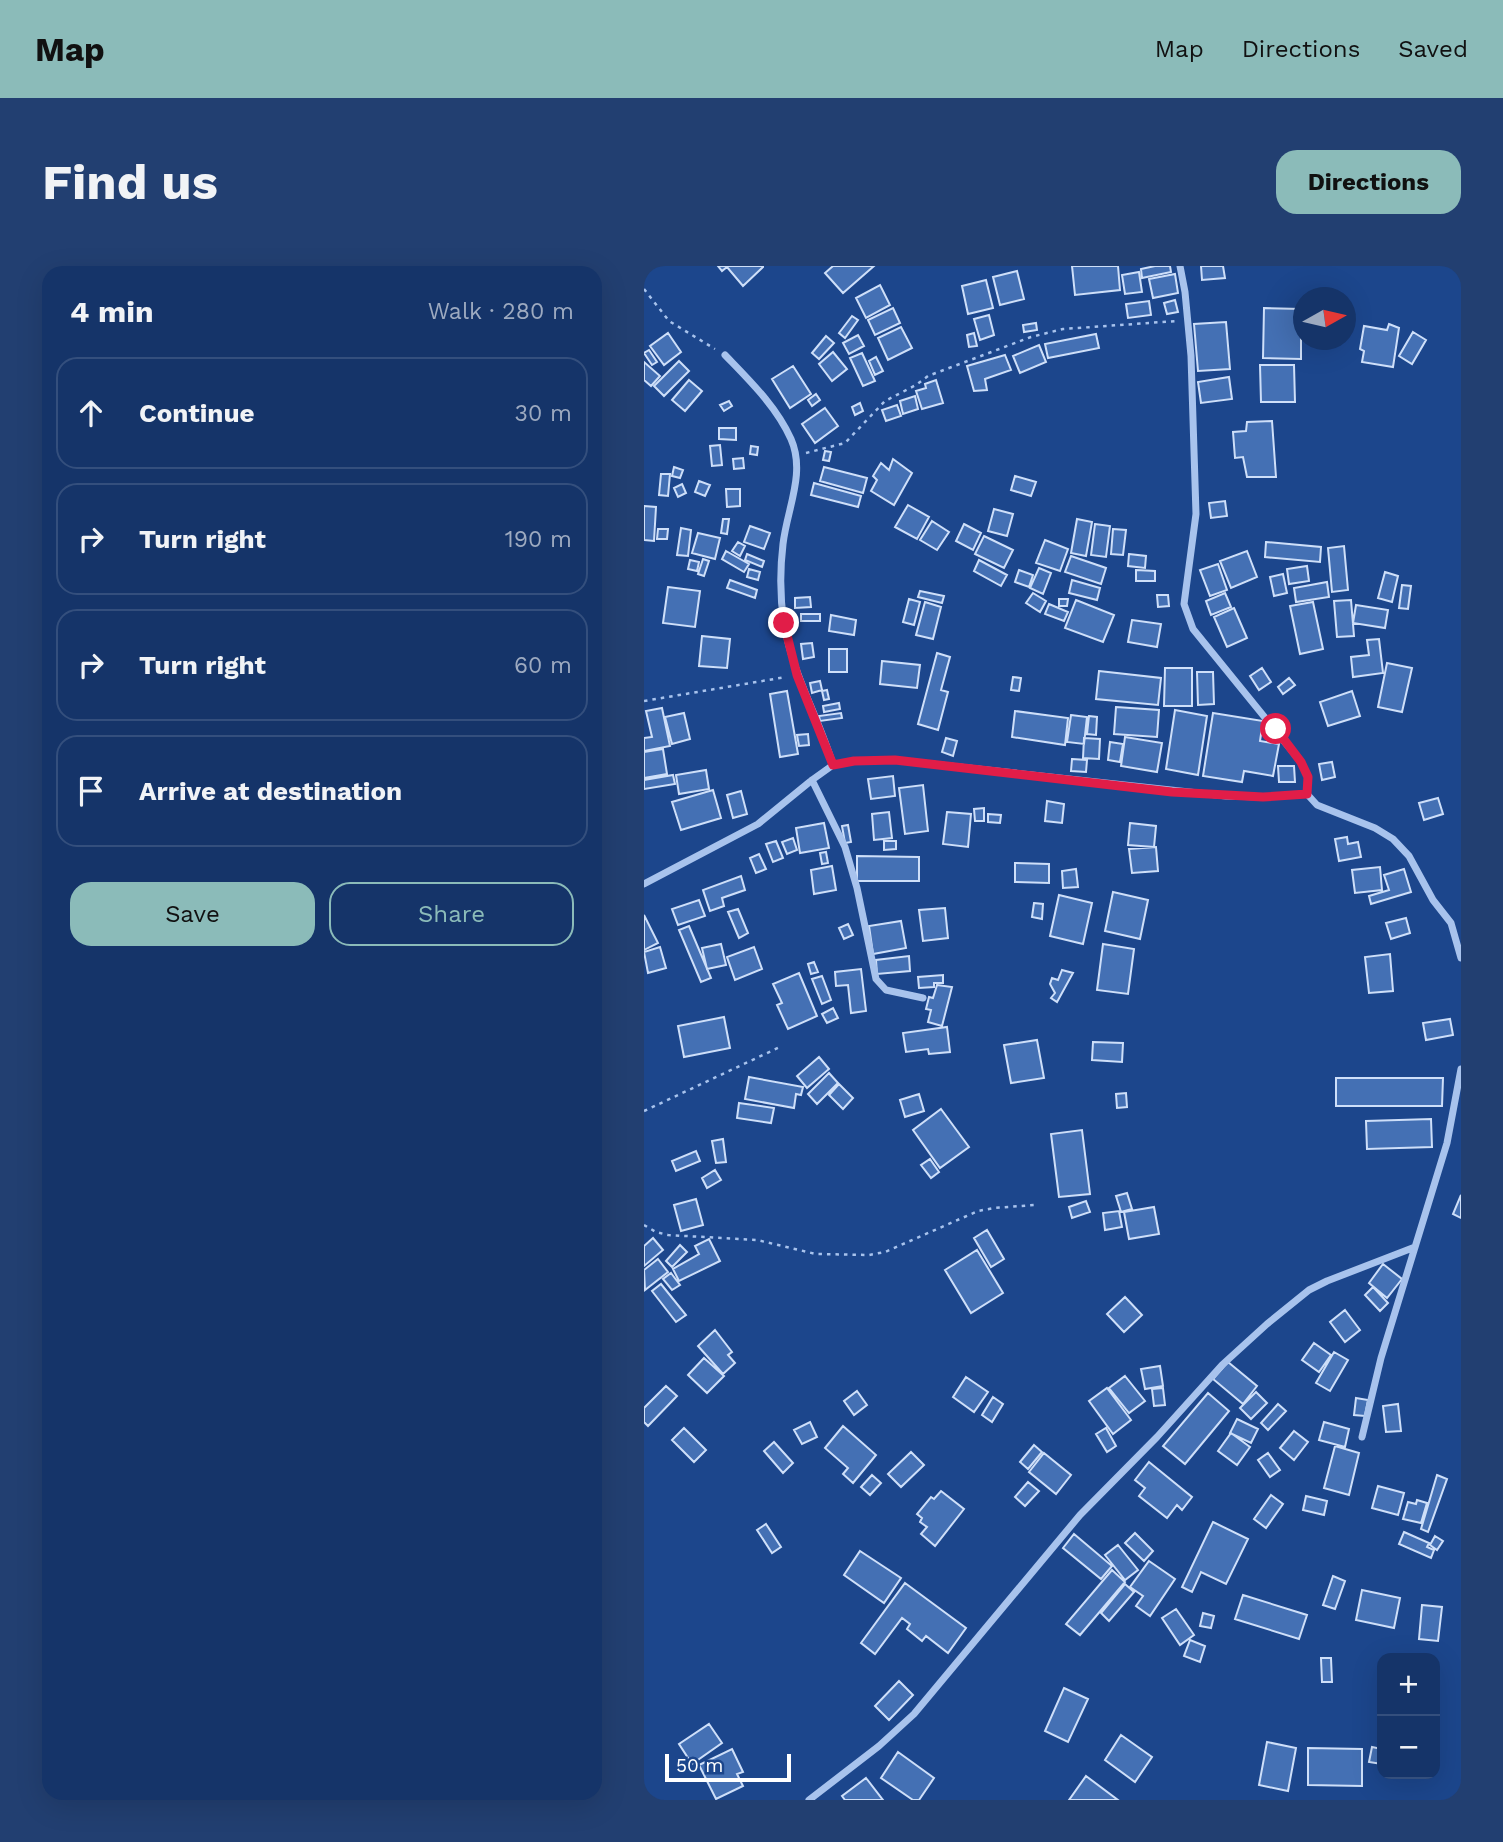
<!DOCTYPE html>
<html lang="en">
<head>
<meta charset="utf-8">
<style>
  :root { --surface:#153469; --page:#223f71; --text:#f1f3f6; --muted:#9daac0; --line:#344f7d; --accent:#8bbbb9 }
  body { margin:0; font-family:"Work Sans",sans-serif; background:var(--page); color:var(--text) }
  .controls { position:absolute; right:21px; bottom:21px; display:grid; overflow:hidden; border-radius:14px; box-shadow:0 7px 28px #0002 }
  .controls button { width:63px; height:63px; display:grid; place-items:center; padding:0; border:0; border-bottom:2px solid var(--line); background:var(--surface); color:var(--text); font:35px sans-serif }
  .compass { position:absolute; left:649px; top:21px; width:63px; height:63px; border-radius:50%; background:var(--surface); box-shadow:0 7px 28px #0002; rotate:82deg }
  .scale { position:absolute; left:21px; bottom:18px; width:126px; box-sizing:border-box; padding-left:7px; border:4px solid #fff; border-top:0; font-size:19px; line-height:24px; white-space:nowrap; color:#fff; -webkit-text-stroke:5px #1c468c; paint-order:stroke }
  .stop { position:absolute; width:21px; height:21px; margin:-16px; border:5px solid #e11d48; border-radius:50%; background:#fff }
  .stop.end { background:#e11d48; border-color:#fff; box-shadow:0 2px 7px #0008 }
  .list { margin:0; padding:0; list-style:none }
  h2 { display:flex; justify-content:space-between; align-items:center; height:91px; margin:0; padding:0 28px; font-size:30px }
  h2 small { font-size:23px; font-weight:400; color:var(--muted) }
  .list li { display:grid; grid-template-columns:46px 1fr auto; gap:21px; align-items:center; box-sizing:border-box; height:112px; margin:0 14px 14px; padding:0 14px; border:2px solid var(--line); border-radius:21px }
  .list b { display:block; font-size:26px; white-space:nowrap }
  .list em { font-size:23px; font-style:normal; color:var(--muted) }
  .actions { display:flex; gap:14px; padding:21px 28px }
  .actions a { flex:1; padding:16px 0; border:2px solid var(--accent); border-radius:21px; text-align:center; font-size:24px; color:var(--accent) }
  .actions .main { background:var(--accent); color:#111 }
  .icon { flex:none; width:38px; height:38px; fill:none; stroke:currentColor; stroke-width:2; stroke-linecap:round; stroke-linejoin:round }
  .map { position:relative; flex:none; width:817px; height:1534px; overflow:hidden; border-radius:21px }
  header { display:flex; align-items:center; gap:42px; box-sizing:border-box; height:98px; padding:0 35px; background:var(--accent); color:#111 }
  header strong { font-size:33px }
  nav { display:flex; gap:38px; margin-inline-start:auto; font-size:24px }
  .intro { display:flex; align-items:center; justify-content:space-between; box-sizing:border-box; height:168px; padding:0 42px }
  h1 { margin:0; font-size:49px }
  .button { padding:18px 32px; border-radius:21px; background:var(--accent); color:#111; font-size:24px; font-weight:700 }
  main { display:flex; gap:42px; padding:0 42px }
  aside { flex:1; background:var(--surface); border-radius:21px; box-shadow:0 7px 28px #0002 }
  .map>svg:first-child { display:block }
</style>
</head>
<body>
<header>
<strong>Map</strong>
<nav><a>Map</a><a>Directions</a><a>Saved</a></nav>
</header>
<div class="intro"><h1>Find us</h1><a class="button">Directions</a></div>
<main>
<aside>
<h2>4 min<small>Walk · 280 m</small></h2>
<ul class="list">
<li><svg class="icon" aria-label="ahead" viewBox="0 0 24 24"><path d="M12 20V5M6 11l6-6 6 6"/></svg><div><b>Continue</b></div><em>30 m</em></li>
<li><svg class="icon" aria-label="right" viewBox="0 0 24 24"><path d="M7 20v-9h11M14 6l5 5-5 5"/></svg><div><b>Turn right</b></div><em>190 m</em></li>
<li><svg class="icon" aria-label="right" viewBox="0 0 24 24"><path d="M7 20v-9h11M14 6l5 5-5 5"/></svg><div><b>Turn right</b></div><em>60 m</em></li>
<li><svg class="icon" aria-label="arrive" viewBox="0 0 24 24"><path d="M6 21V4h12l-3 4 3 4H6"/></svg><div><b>Arrive at destination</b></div></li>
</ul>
<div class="actions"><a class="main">Save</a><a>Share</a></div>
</aside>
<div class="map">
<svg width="817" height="1534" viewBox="0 0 817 1534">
  <rect width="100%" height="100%" fill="#1c468c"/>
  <!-- building -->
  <path fill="#4470b4" stroke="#cedff9" stroke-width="2" d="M74,0h45v1l-20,19 -16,-19 -5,4z
    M189,0h41l-31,27 -18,-20z
    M428,0h46l2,24 -45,5z
    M511,0h15l1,6 -29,6 -1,-9z
    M557,0h22l2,12 -23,2z
    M373,5l7,28 -24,6 -7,-28z
    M495,6l3,20 -17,2 -3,-19z
    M531,8l3,19 -25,5 -4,-19z
    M342,14l7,28 -25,6 -6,-28z
    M236,19l10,20 -24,13 -10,-20z
    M531,34l3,12 -11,2 -3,-11z
    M505,35l2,14 -23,3 -2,-14z
    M249,42l7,15 -25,12 -7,-15z
    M620,42l37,1v50l-38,-1z
    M345,49l5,20 -14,5 -6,-21z
    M208,50l6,4 -13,18 -6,-5z
    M582,56l4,47 -32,2 -4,-47z
    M392,57l1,7 -13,2 -1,-7z
    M745,58l10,4 -6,39 -31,-5 2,-11 -4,-2 4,-23 23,4z
    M257,61l11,21 -24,12 -10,-22z
    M769,66l13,8 -14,24 -13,-8z
    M24,67l13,19 -17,13 -14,-19z
    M330,67l3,13 -8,1 -2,-12z
    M452,68l3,14 -51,10 -3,-14z
    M214,69l6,11 -15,8 -6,-11z
    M182,70l8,7 -15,16 -7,-6z
    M395,79l7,17 -26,11 -7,-17z
    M5,84l8,12 -5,3 -8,-12z
    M189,86l14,17 -15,12 -13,-17z
    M218,87l13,28 -12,5 -13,-28z
    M361,89l6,15 -26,9 2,11 -13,1 -7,-25z
    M232,91l7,14 -8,4 -6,-14z
    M35,95l10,10 -25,25 -10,-10z
    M0,96l16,14 -9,10 -7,-6z
    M616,99h34l1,37h-34z
    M149,100l18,28 -21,14 -18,-29z
    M585,111l3,22 -31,4 -3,-21z
    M45,114l13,11 -17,20 -13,-11z
    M292,114l7,23 -21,6 -6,-18 10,-3 -1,-4z
    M172,128l4,6 -8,6 -4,-6z
    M271,130l3,13 -15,5 -3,-13z
    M85,135l3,5 -8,5 -4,-6z
    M216,137l3,8 -8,4 -3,-8z
    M253,139l4,11 -15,5 -4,-11z
    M181,142l13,18 -23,17 -13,-19z
    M628,155l4,56h-29l-4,-20 -8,1 -2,-26 13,-1 1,-9z
    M75,162h17v12l-17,-1z
    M76,179l2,20 -10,1 -2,-20z
    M107,180l7,1 -1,8 -7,-1z
    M181,185l6,1 -2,9 -6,-1z
    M99,192l1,10 -10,1 -1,-10z
    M249,193l19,14 -18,32 -23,-14 6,-11 -4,-4 8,-13 8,7z
    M30,201l9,3 -3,8 -8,-2z
    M180,201l43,11 -4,15 -43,-12z
    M17,208h9l-2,22 -9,-1z
    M371,210l21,6 -5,14 -20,-6z
    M55,215l11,4 -5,11 -10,-4z
    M170,217l47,13 -3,11 -47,-12z
    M38,218l4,9 -8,4 -4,-9z
    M82,223h14v17l-13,1z
    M581,235l2,15 -16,2 -2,-15z
    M264,239l21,12 -12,22 -22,-12z
    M0,240l12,1 -2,34 -10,-1z
    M350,243l19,5 -6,22 -19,-5z
    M79,253h6l-2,15 -6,-1z
    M433,253l15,3 -6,34 -15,-3z
    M288,255l17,11 -12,18 -17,-10z
    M320,258l17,9 -8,17 -17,-9z
    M451,258l15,2 -4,31 -15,-2z
    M106,260l20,7 -6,16 -20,-7z
    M37,262l10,2 -3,26 -11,-1z
    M14,263h10l-1,10h-10z
    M469,263l13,1 -3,25 -12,-1z
    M54,267l22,5 -5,21 -23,-6z
    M340,270l29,14 -9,18 -29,-14z
    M401,274l23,9 -8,22 -24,-8z
    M94,276l7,4 -5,10 -8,-5z
    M622,276l55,5 -1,15 -55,-5z
    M700,280l4,44 -16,2 -4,-44z
    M82,285l23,13 -5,8 -22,-13z
    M603,285l10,26 -26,11 -11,-27z
    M103,288l17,7 -2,6 -17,-7z
    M485,288l17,2 -1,12 -17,-2z
    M427,290l35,12 -5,16 -36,-12z
    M59,293l6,2 -5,15 -6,-2z
    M46,294l9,2 -2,9 -9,-2z
    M335,294l28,15 -6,11 -27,-15z
    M574,298l9,26 -17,6 -10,-26z
    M663,300l2,15 -20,3 -2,-15z
    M395,302l12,5 -8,21 -13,-6z
    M105,303l11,3 -2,8 -11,-3z
    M375,304l14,5 -4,12 -14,-5z
    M492,304l19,1v10h-19z
    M741,306l13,4 -6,26 -14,-4z
    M639,308l4,19 -13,3 -4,-19z
    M86,314l27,10 -2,8 -28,-10z
    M428,314l28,8 -3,12 -28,-7z
    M683,316l2,15 -33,5 -2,-14z
    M758,319l9,1 -3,23 -9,-1z
    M24,321l32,4 -5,36 -32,-4z
    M276,325l24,5 -2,7 -24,-6z
    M389,327l13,8 -6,11 -14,-9z
    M581,327l6,14 -20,8 -5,-14z
    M513,329h11l1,11 -11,1z
    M166,331l1,10 -16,1v-10z
    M265,333l11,3 -6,23 -11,-3z
    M415,333h9l-1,7h-8z
    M432,334l38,15 -11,27 -38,-14z
    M707,334l3,36 -17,1 -3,-36z
    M281,336l16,5 -8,32 -17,-4z
    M669,336l10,47 -23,5 -10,-48z
    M405,338l19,8 -4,9 -19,-7z
    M712,339l32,5 -3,18 -32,-5z
    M590,342l13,30 -20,9 -13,-30z
    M157,348h19v7h-19z
    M187,349l25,5 -2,15 -25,-4z
    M488,354l29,4 -4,23 -29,-5z
    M58,370l28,3 -3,29 -28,-2z
    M735,373l4,34 -30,4 -2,-20 18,-2 -2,-15z
    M168,377l2,14 -11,2 -2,-15z
    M185,383h18v23h-18z
    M293,387l13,4 -9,33 7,2 -10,38 -20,-6z
    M238,395l38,4 -3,23 -37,-4z
    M743,397l25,5 -10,44 -24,-5z
    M521,402h27v38h-28z
    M618,402l9,14 -12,8 -9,-14z
    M455,405l62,7 -3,27 -62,-6z
    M553,406h16l1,32 -16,1z
    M369,411l8,1 -2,13 -8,-1z
    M645,412l6,7 -12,9 -5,-7z
    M176,415l2,9 -10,3 -2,-10z
    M183,424l2,9 -5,1 -2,-9z
    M143,425l11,63 -18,3 -10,-63z
    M708,425l8,25 -32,10 -8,-24z
    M195,437l1,6 -16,3 -1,-6z
    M472,441l43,3 -2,27 -43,-3z
    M18,442l8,38 -26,5v-13l8,-1 -6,-26z
    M531,444l32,6 -9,59 -32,-6z
    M371,445l53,7 -3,27 -53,-8z
    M40,447l6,26 -18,5 -7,-27z
    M197,447l1,5 -22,3 -1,-5z
    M569,447l50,8 -3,20 19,3 -6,32 -29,-5 -2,11 -39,-6z
    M427,449l16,2 -3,27 -17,-2z
    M445,450l8,1 -1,18 -9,-1z
    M164,468l1,11 -10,1 -2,-11z
    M481,471l37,6 -5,29 -36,-6z
    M302,472l11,3 -4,15 -11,-4z
    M440,472l16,1 -1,20 -16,-1z
    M466,476l13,2 -3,18 -12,-2z
    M19,483l4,25 -23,4v-26z
    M428,493l15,1 -1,12 -15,-1z
    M688,496l3,15 -13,3 -3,-16z
    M634,500h16l1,16h-16z
    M62,504l3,19 -30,5 -3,-19z
    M29,509l2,9 -31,5v-9z
    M249,510l2,20 -24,3 -3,-20z
    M279,519l5,46 -23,3 -6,-46z
    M69,524l8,28 -40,12 -9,-28z
    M97,525l6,23 -14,4 -6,-23z
    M794,532l5,16 -19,6 -5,-17z
    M403,535l17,3 -2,19 -17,-2z
    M340,542v13h-9l-1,-12z
    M245,546l3,26 -18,2 -2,-26z
    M303,546l24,2 -3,33 -25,-3z
    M344,548l13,1 -1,8 -12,-1z
    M180,557l5,25 -29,5 -4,-25z
    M486,557l26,3 -2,21 -26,-2z
    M204,559l3,17 -6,1 -3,-17z
    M703,571l1,7 10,-2 3,15 -22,4 -4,-22z
    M149,572l4,12 -10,4 -5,-12z
    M132,575l7,17 -10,4 -7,-18z
    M240,575h12v8l-12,1z
    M512,581l2,24 -26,2 -3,-24z
    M182,586l2,11 -6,1 -2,-11z
    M115,588l7,15 -10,4 -6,-15z
    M213,590l62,1v24h-62z
    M371,597l34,1v19l-34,-1z
    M188,600l4,24 -22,4 -3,-24z
    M736,601l2,23 -27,3 -3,-23z
    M432,603l2,18 -15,1 -1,-17z
    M760,603l7,23 -40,12 -2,-8 20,-6 -5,-15z
    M97,610l4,14 -23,8 2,8 -14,5 -7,-21z
    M469,626l35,8 -8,39 -35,-8z
    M415,629l33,8 -9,41 -33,-8z
    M55,634l6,16 -27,9 -6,-16z
    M390,637l9,1 -1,15 -10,-2z
    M301,642l3,30 -25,3 -4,-31z
    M94,643l10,24 -9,5 -11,-26z
    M0,649l14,28 -14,7z
    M762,652l4,15 -19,6 -5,-16z
    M257,655l5,27 -33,6 -4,-28z
    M204,658l5,11 -9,4 -5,-11z
    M45,660l22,52 -10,4 -22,-52z
    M77,678l5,21 -19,4 -5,-21z
    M459,678l31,5 -6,45 -31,-4z
    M16,681l6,21 -18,5 -4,-21z
    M110,681l8,22 -27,11 -8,-23z
    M746,688l3,37 -24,2 -4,-36z
    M265,690l1,15 -33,3 -1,-14z
    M170,696l4,10 -7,2 -3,-10z
    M217,703l5,42 -15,2 -3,-28 -12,1 -1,-14z
    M418,704l11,3 -16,29 -6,-4 4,-5 -5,-9 2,-6 6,2z
    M155,707l18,43 -29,13 -11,-24 5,-2 -9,-19z
    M299,709v8h-9v4l-15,1 -1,-11z
    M178,710l9,24 -9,4 -10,-25z
    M293,719l15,2 -10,39 -14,-4 3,-12 -5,-1 3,-12 4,1z
    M189,742l5,10 -11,5 -5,-9z
    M80,751l6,31 -46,9 -6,-31z
    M806,753l3,16 -27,5 -3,-17z
    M303,761l3,25 -21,2 -1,-5 -22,3 -3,-19z
    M393,774l7,38 -33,5 -7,-38z
    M449,776l30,1 -1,19 -30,-2z
    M175,791l10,12 -22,19 -10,-12z
    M185,807l9,10 -21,21 -9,-10z
    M105,811l54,10 -2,8 -5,-1 -2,14 -49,-9z
    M692,812h107l-1,28h-106z
    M195,818l14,14 -10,11 -14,-14z
    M482,827l1,14 -10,1 -1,-14z
    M275,828l5,17 -19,6 -5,-17z
    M95,837l35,5 -3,15 -34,-5z
    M297,843l28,38 -29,21 -27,-38z
    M787,853l1,28 -65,2 -1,-28z
    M438,864l8,64 -31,3 -8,-63z
    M79,873l3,23 -10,1 -4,-22z
    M52,885l4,10 -24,10 -4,-10z
    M286,893l9,13 -8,6 -10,-13z
    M71,904l6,10 -14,8 -5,-10z
    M483,927l5,16 -11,3 -5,-16z
    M817,929v23l-8,-4z
    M52,933l7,26 -22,6 -7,-26z
    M442,935l4,11 -18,6 -3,-11z
    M510,941l5,27 -30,5 -5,-27z
    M475,945l3,16 -17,3 -2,-17z
    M343,964l17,29 -13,8 -17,-29z
    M9,972l10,12 -19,16v-20z
    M65,973l11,22 -41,20 -6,-12 26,-15 -4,-8z
    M36,979l7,7 -15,15 -6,-6z
    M333,984l26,43 -32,20 -26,-43z
    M14,993l10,13 -23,18 -1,-20z
    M739,998l19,15 -15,19 -18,-15z
    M27,1007l9,12 -8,5 -9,-11z
    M17,1018l25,31 -10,7 -24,-31z
    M729,1021l15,16 -8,8 -15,-16z
    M481,1031l17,18 -18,17 -17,-18z
    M701,1044l15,20 -15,12 -15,-20z
    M71,1064l17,22 -4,3 7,8 -12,11 -25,-28z
    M670,1077l17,12 -12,17 -17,-12z
    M690,1086l14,8 -18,31 -14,-8z
    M60,1092l20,18 -17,17 -19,-18z
    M584,1096l29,24 -14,18 -30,-25z
    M516,1100l3,20 -18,3 -4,-20z
    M481,1110l20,25 -16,12 -20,-25z
    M322,1111l22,15 -14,20 -21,-15z
    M22,1120l11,10 -29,30 -4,-4v-14z
    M463,1122l24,32 -18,14 -24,-33z
    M519,1122l2,17 -11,1 -2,-17z
    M213,1125l10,14 -13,10 -10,-14z
    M612,1126l11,11 -16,16 -11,-11z
    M564,1127l21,18 -44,53 -22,-18z
    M349,1131l10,7 -11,18 -10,-7z
    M712,1132l12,2 -3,16 -11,-1z
    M634,1138l8,7 -18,19 -7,-7z
    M754,1138l3,27 -15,1 -3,-26z
    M593,1153l21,10 -7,14 -21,-10z
    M166,1156l7,15 -15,7 -8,-14z
    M680,1156l25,7 -4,18 -26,-7z
    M199,1160l33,29 -23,28 -10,-9 5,-6 -23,-20z
    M40,1162l22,22 -12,12 -22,-22z
    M462,1162l10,18 -9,6 -11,-18z
    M650,1165l14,11 -14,18 -14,-12z
    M587,1167l19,14 -13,18 -19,-14z
    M130,1176l19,21 -10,10 -19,-22z
    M390,1179l8,7 -14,17 -8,-7z
    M691,1180l24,7 -10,42 -25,-7z
    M267,1186l13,13 -23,22 -13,-13z
    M400,1187l27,22 -15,19 -27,-22z
    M624,1187l12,17 -10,7 -12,-17z
    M505,1196l43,35 -10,13 -5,-5 -10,13 -28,-22 6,-8 -10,-8z
    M228,1209l9,8 -11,12 -9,-8z
    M793,1209l10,4 -19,53 -7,-3z
    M384,1216l11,9 -14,15 -10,-9z
    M734,1220l26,7 -6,22 -26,-7z
    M297,1225l23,18 -29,37 -14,-12 6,-7 -7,-5 2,-4 -5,-4 14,-17 3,2z
    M627,1229l12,9 -17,24 -12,-9z
    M662,1230l21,5 -3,14 -21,-5z
    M773,1234l10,3 -6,20 -18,-4 5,-17 8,2z
    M569,1256l35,17 -22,45 -25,-12 -9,20 -10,-5z
    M122,1258l15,23 -9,6 -15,-23z
    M760,1266l25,11 -2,4 7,3 -3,8 -32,-14z
    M491,1267l18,18 -9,10 -19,-18z
    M430,1268l38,32 -11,13 -38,-31z
    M791,1270l8,5 -6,9 -7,-5z
    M474,1279l20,25 -13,10 -20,-25z
    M216,1285l41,27 -17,25 -40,-28z
    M505,1295l26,18 -25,37 -14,-10 7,-10 -13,-9z
    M468,1304l13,12 -45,53 -14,-11z
    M689,1310l12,5 -10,28 -12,-4z
    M261,1317l61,45 -18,25 -22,-17 -4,5 -15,-12 3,-5 -8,-6 -27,36 -14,-11z
    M481,1318l9,8 -25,29 -8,-8z
    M718,1324l38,8 -6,30 -38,-8z
    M599,1329l64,20 -8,24 -64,-20z
    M778,1339l20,2 -4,34 -19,-2z
    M532,1343l18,26 -14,10 -18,-27z
    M559,1347l11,3 -3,12 -11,-2z
    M546,1374l15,6 -5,16 -16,-6z
    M677,1392h10l1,24h-10z
    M255,1415l14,14 -24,25 -14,-14z
    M420,1422l24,11 -20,43 -23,-11z
    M65,1458l13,19 -30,21 -13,-20z
    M477,1469l31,22 -17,25 -30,-22z
    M623,1476l29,6 -8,43 -29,-6z
    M728,1481l10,2v15l-13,-2z
    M664,1482l54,1v37l-54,-1z
    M88,1483l11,23 -6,2 6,12 -27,13 -17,-34z
    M254,1486l36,26 -15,22h-6l-32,-22z
    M442,1510l32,24h-49z
    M222,1512l17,22h-38l-3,-4z"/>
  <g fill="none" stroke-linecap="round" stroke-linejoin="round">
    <!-- path -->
    <path stroke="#a8c3ed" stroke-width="2.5" stroke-dasharray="3.5 5" stroke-linecap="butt" d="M0,23l25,32 46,28
      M162,187l39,-10 40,-42 31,-16 12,-9 103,-39 32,-8 114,-8
      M0,435l142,-24
      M0,845l138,-65
      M0,959l12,7 12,3 89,5 59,14 53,1 16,-3 93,-41 16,-3 40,-3"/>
    <!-- minor -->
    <path stroke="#a8c3ed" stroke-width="7" d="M536,0l5,26 6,64 5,158 -12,90 9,25 108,133 7,15 -1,17
      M81,89c25,26 51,51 66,84 15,34 -4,70 -8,105 -3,25 -3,54 1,80 9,51 34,92 49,141
      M168,514l33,67 12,41 19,91 10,11 37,8
      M0,618l114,-60 54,-44 21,-15 21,-4 41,-1 331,36 37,1 44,-3 10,11 58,23 18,11 16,17 24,44 18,23 10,35
      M718,1171l19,-79 66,-215 14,-74
      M165,1534l70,-54 35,-32 166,-199 77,-78 65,-72 45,-41 42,-34 18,-9 88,-34"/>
  </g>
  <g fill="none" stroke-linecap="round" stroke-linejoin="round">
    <!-- route -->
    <path stroke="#e11d48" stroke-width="9" d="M140,357l13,52 36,90 21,-4 41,-1 277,32 91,5 44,-3 1,-17 -7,-15 -25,-33"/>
  </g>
</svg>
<div class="controls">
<button>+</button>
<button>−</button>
</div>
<svg class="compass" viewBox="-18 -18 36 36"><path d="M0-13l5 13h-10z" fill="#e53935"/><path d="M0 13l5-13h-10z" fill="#9daac0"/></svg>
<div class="scale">50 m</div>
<div class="stop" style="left:632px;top:463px"></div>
<div class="stop end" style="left:140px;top:357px"></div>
</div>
</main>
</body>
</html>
